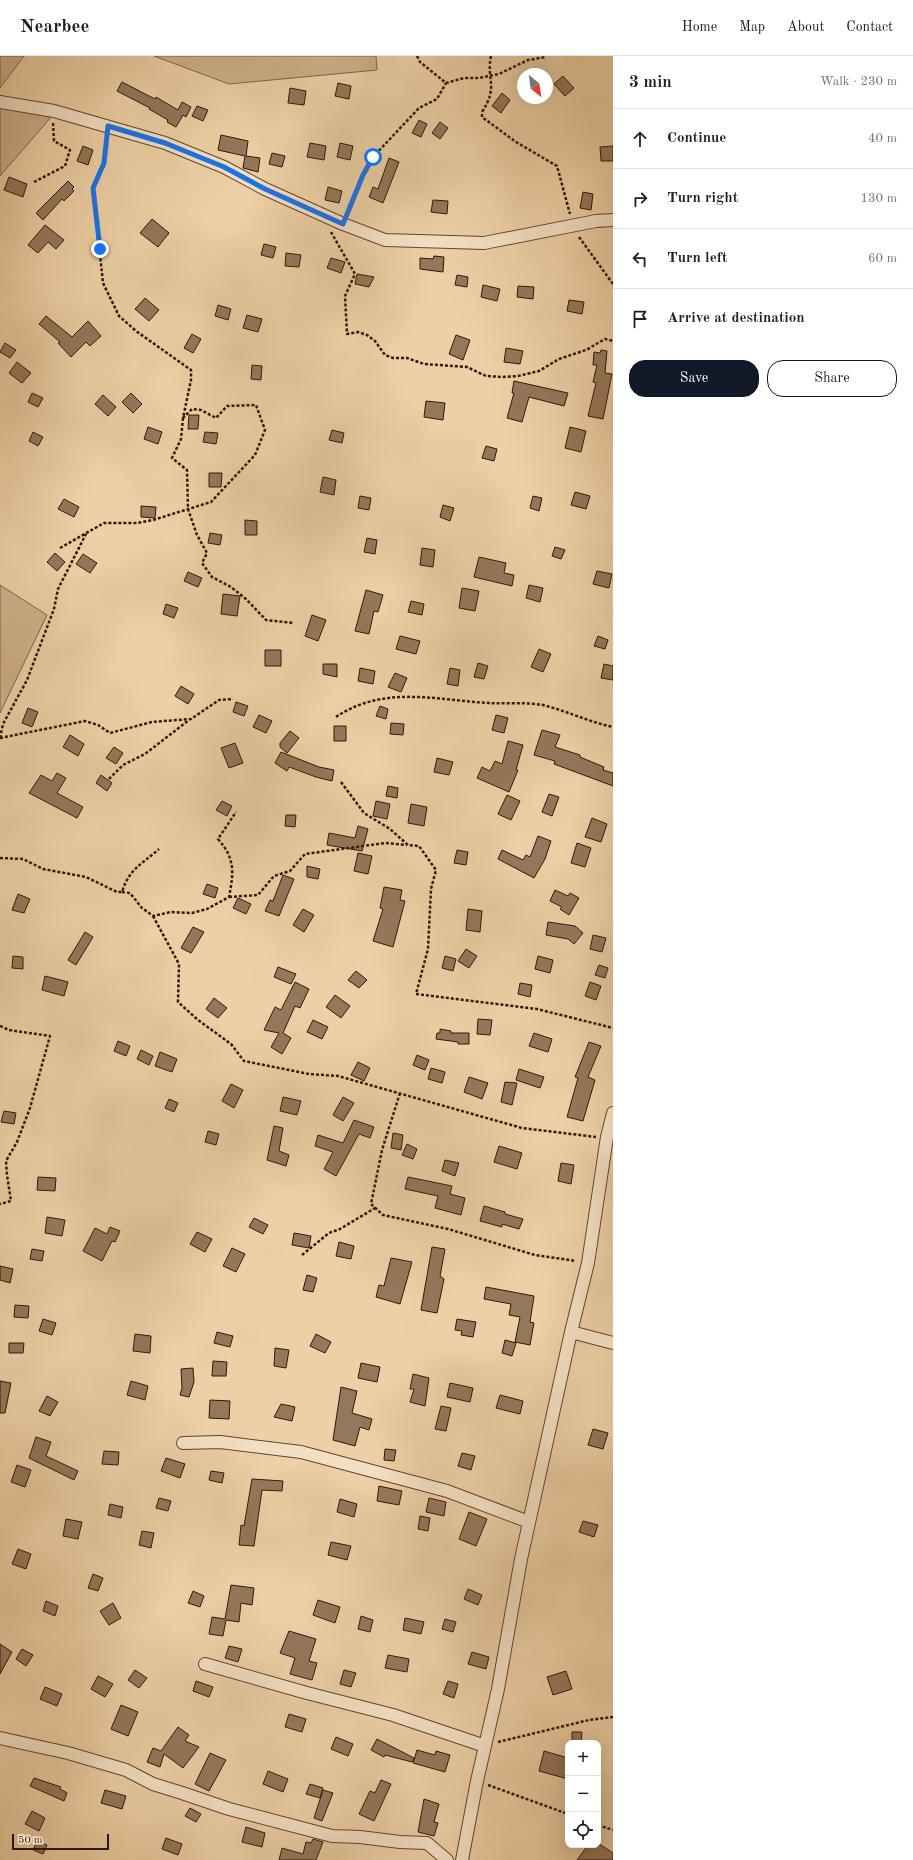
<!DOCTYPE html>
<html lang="en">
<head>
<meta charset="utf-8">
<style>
  :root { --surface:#fff; --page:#f2f2f2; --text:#202124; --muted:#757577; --line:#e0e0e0; --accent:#111827 }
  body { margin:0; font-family:"Old Standard TT",serif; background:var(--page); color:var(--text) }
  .controls { position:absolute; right:12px; bottom:12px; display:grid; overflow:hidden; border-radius:8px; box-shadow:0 4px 16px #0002 }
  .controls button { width:36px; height:36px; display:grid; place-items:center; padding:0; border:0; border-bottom:1px solid var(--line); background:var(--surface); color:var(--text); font:20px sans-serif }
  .compass { position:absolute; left:517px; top:12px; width:36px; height:36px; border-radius:50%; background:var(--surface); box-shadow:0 4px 16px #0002; rotate:151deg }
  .scale { position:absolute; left:12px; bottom:10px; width:97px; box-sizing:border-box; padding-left:4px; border:2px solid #35160a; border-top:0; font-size:11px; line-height:14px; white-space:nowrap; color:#35160a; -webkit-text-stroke:3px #f3e0c4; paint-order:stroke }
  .stop { position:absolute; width:12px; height:12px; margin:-9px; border:3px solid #1a73e8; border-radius:50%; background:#fff }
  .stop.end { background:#1a73e8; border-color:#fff; box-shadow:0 1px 4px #0008 }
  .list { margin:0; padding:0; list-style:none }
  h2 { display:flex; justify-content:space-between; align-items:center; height:52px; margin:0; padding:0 16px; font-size:17px }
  h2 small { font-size:13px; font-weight:400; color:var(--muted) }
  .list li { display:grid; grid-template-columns:26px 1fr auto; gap:12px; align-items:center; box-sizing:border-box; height:60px; padding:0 16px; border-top:1px solid var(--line) }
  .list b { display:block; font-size:15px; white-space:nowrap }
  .list em { font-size:13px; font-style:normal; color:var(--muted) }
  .actions { display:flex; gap:8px; padding:12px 16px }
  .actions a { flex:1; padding:9px 0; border:1px solid var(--accent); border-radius:16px; text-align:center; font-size:14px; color:var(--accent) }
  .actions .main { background:var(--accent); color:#fff }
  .icon { flex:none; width:22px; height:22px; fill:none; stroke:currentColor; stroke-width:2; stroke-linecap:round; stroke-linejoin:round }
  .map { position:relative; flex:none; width:613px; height:1804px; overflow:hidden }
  header { display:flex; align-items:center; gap:24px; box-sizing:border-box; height:56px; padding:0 20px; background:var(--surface); border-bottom:1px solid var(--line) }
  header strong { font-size:19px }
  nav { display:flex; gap:22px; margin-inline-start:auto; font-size:14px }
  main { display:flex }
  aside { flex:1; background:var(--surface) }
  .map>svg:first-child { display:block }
</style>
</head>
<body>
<header>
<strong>Nearbee</strong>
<nav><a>Home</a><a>Map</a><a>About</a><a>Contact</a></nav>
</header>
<main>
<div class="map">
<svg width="613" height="1804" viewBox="0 0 613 1804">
  <rect width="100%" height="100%" fill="#edd0a5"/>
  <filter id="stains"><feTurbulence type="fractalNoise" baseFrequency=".005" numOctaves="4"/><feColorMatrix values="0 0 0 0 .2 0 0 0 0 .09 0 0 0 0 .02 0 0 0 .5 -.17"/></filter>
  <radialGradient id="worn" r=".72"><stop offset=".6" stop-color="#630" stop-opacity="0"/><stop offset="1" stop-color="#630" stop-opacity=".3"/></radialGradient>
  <!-- green -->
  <path fill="#ceb08b" stroke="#82634a" d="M0,0h24l-24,32z
    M154,0h222l1,14 -148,14z
    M0,49l52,11 -52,60z
    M0,529l47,30 -47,98z"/>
  <!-- building -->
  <path fill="#95775b" stroke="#35160a" d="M563,20l11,12 -9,8 -11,-12z
    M122,26l33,17 1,-2 22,13 4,-8 9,5 -5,10 -3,-2 -7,12 -9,-5 1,-2 -19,-11 1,-1 -33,-17z
    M338,27l13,3 -2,13 -14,-3z
    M290,32l16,3 -2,14 -16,-2z
    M502,37l8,7 -9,13 -9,-7z
    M197,50l11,4 -5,11 -11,-5z
    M419,64l8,4 -6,13 -9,-4z
    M440,66l8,6 -8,11 -8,-6z
    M221,79l27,6 -2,15 14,2 -2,14 -15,-4 2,-12 -27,-6z
    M310,87l16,3 -2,14 -17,-3z
    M340,87l13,3 -3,14 -13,-3z
    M83,90l10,4 -5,15 -11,-4z
    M613,90v15h-12l-1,-14z
    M272,97l13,3 -3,11 -13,-3z
    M389,102l10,4 -16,41 -14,-6 4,-10 5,2z
    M9,121l18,7 -4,13 -19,-7z
    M68,125l6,6 -2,2 2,2 -10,10 -2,-2 -19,21 -7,-7z
    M328,131l14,4 -3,12 -14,-3z
    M583,136l10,2 -2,16 -11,-2z
    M433,144l15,1 -1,13 -16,-2z
    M152,163l17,14 -11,14 -18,-14z
    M45,169l19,15 -8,9 -8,-7 -10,11 -10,-8z
    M264,188l12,3 -3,11 -12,-3z
    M286,197l15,2 -2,12 -14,-1z
    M434,200l10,1 -1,15 -23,-3v-11l13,1z
    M331,202l14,4 -4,11 -14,-5z
    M357,218l17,3 -5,10 -14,-3z
    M457,219l11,2 -1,10 -12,-2z
    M483,229l17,4 -3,12 -16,-4z
    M518,230l16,1 -1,12 -16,-2z
    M145,242l14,12 -10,11 -14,-12z
    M569,244l15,2 -2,12 -15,-3z
    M218,249l13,4 -3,11 -13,-4z
    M247,259l15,4 -4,13 -15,-4z
    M46,260l26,21 16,-16 13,15 -11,10 -4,-4 -15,15 -13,-14 2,-1 -21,-18z
    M192,278l9,5 -8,14 -9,-5z
    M456,279l14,5 -7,20 -14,-6z
    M5,287l11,7 -6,8 -10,-6z
    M506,292l17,3 -3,13 -16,-2z
    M601,294l6,1 -2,22 7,1 -9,45 -15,-3 8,-33 -3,-1 4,-17h-4l1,-13 6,1z
    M17,306l14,11 -9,10 -13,-10z
    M252,309l10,1 -1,14 -10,-1z
    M514,325l54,12 -4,13 -35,-9 -7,25 -15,-4 7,-25h-2z
    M32,337l11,5 -5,9 -10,-5z
    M131,337l11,11 -9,9 -11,-11z
    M103,339l13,12 -8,9 -13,-12z
    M426,345l19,2 -2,17 -19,-3z
    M189,359h10l-1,14h-10z
    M148,371l14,5 -4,12 -14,-5z
    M570,371l16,4 -5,21 -16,-4z
    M332,374l12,3 -2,10 -13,-3z
    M33,376l10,5 -5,9 -9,-5z
    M205,376l13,1 -2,11 -13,-2z
    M486,390l11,3 -3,12 -12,-3z
    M209,417h13l-1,14h-12z
    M323,421l13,3 -2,15 -14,-3z
    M575,436l15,4 -4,13 -15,-4z
    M360,440l11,2 -2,12 -11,-2z
    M533,440l9,2 -3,13 -9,-3z
    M64,443l15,8 -5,10 -16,-8z
    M443,449l11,3 -4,13 -10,-4z
    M141,450l15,1 -1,11 -14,-1z
    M245,464l12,1v14h-12z
    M210,477l12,2 -2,10 -12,-2z
    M367,482l10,2 -2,14 -11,-2z
    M555,491l10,3 -4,9 -9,-3z
    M422,492l13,2 -2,17 -13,-2z
    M55,497l10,9 -8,9 -10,-9z
    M83,498l14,9 -7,10 -14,-9z
    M479,501l27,6 -2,10 10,2 -2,11 -38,-9z
    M597,515l15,3 -3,14 -16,-4z
    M188,516l14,6 -4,9 -14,-6z
    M529,529l14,3 -3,14 -14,-4z
    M462,532l17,3 -4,20 -16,-3z
    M366,534l17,5 -5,17 -4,-1 -5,23 -14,-3z
    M223,538l17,2 -3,20 -16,-2z
    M411,545l13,3 -2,11 -14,-3z
    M166,548l12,4 -4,10 -11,-4z
    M312,559l14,5 -8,21 -13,-5z
    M400,580l20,5 -4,13 -20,-5z
    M598,580l10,4 -3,9 -11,-3z
    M539,593l12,5 -8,18 -12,-5z
    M265,594h16v16h-16z
    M478,607l10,3 -4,13 -10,-2z
    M323,608h14v13l-14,-3z
    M604,608l9,2v14l-12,-2z
    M360,612l15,3 -2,13 -15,-3z
    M450,612l10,2 -2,16 -11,-2z
    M395,617l12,5 -6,14 -13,-5z
    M181,630l13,8 -6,10 -13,-8z
    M236,646l12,4 -4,10 -11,-4z
    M380,650l8,3 -2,10 -10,-3z
    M28,652l10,4 -6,15 -10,-4z
    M259,659l13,6 -6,12 -13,-6z
    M496,659l12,3 -4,15 -12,-3z
    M391,667l13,1 -1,11 -13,-1z
    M334,670h12v15h-12z
    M542,674l18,5 -5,12 25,8v2l24,10 -1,3 10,3v13l-59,-22 1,-3 -21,-6z
    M290,675l9,7 -12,15 -7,-6v-4z
    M70,679l14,9 -6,12 -15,-9z
    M508,685l15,4 -7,25h2l-9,22 -32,-14 5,-11 8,4 5,-10 7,3z
    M235,687l8,20 -14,5 -8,-20z
    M114,691l9,6 -7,11 -10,-6z
    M281,696l38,15 15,3 -2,11 -16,-4 -27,-10 -2,4 -12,-8z
    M437,702l16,4 -4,13 -15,-3z
    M57,717l9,5 -9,15 26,14 -6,11 -48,-25 12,-18 11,6z
    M101,719l11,8 -5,8 -11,-8z
    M388,730l10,2 -1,10 -11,-2z
    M549,738l10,3 -7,19 -10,-4z
    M507,739l13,6 -9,19 -13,-6z
    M222,745l10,5 -5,10 -11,-6z
    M376,745l14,3 -3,15 -14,-3z
    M411,748l16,3 -3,19 -16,-3z
    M286,759h10l-1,12 -10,-1z
    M592,762l15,6 -6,18 -16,-5z
    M358,770l10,3 -6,22 -35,-6 2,-12 26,5z
    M538,780l13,5 -6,18 -11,19 -36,-19 4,-9 21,10 3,-5 4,2z
    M577,787l14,5 -6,19 -14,-4z
    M457,794l11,2 -2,13 -12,-2z
    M358,797l14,3 -4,18 -14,-3z
    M307,810l13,3 -2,10 -11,-2z
    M283,819l11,4 -15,37 -14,-5 5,-11 3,1z
    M207,828l11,4 -3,10 -12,-4z
    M384,831l18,3 -2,10 5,1 -12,46 -20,-6 10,-32 -3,-1z
    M555,834l13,6 2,-3 9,5 -10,17 -9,-6 2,-2 -12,-6z
    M18,838l12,5 -6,14 -12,-3z
    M238,842l13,6 -5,10 -13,-6z
    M303,853l11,6 -10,17 -11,-7z
    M468,853l14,2 -2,21 -14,-2z
    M548,866l27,4 8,7 -9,11 -6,-5 -22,-4z
    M193,871l11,5 -13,21 -10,-5z
    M85,876l8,5 -17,28 -8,-5z
    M593,879l13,3 -4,14 -12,-3z
    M466,893l11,7 -8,12 -11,-7z
    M13,900l10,1v12l-11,-1z
    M445,900l11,3 -3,12 -11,-3z
    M538,900l15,4 -3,13 -15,-4z
    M599,909l9,3 -3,10 -10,-3z
    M278,911l18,7 -5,10 -17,-7z
    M356,915l11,9 -8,8 -11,-8z
    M45,920l23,6 -4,14 -22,-6z
    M295,926l14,7 -9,19 -5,-2 -12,27 8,5 -9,16 -11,-7 8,-14 -15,-3 11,-23 6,3z
    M590,926l11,4 -5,14 -11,-4z
    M520,927l12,2 -2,12 -12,-3z
    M335,939l15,11 -9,12 -15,-11z
    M214,942l13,10 -9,10 -12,-9z
    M478,963l14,1 -2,15 -13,-1z
    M313,964l15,7 -6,12 -15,-7z
    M440,973l11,2v2h18v11h-11v-2l-22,-3 1,-6h3z
    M534,977l18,6 -4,13 -19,-6z
    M118,985l12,5 -4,10 -12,-5z
    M589,986l12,4 -13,31 7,3 -12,41 -16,-4 11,-39 -3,-1z
    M141,994l12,6 -4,9 -12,-6z
    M160,996l17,7 -5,13 -17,-6z
    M417,999l12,5 -4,10 -12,-5z
    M358,1006l12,6 -6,13 -13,-6z
    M431,1012l14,4 -3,11 -14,-4z
    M519,1013l25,8 -4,11 -24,-8z
    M469,1021l19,6 -6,16 -18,-7z
    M505,1026l12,1 -5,22 -11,-3z
    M231,1028l12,6 -9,18 -12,-7z
    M283,1041l18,4 -4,14 -17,-4z
    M343,1041l11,6 -11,18 -10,-6z
    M169,1043l9,4 -4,9 -9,-4z
    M4,1055l12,2 -2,11 -13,-2z
    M354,1064l20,7 -4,11 -11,-4 -23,42 -12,-7 9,-17 -18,-6 3,-11 25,8z
    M274,1070l9,2 -4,23 10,4 -3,11 -19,-6z
    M208,1075l11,3 -3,11 -11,-3z
    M393,1077l10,2 -2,15 -10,-2z
    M407,1088l10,5 -4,10 -11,-4z
    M499,1090l23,7 -5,16 -23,-7z
    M445,1104l14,3 -4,13 -13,-5z
    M561,1107l13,2 -3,19 -13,-3z
    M38,1121l18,1 -1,13 -18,-1z
    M408,1121l44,9 -2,8 15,4 -4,17 -26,-7 3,-12 -33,-7z
    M484,1150l21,6v2l18,5 -4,10 -17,-5v3l-22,-6z
    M47,1161l18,3 -3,16 -17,-3z
    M254,1162l14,7 -5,9 -14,-7z
    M110,1171l10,4 -5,11 -3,-1 -10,20 -19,-10 12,-23 12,6z
    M197,1176l15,7 -7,13 -15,-8z
    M294,1177l17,3 -2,12 -17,-3z
    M339,1186l15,4 -3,13 -15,-3z
    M432,1191l13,2 -5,27 4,3 -7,34 -16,-3z
    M232,1192l13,6 -9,18 -13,-6z
    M32,1193l12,2 -2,10 -12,-2z
    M391,1202l21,4 -12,42 -24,-7 3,-12 5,1z
    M0,1210l13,3 -3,14 -10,-3z
    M307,1219l10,3 -4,14 -10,-2z
    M486,1231l48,9 -4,26 4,1 -4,22 -15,-3 5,-25 -11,-2 2,-11 -27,-5z
    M15,1249l14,1 -1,12 -14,-1z
    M43,1263l13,4 -4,12 -13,-4z
    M457,1263l19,3 -3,15 -12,-2 1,-4 -7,-1z
    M217,1276l16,4 -3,11 -16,-4z
    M135,1278l16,2 -1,17 -17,-2z
    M316,1278l15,8 -6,11 -15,-7z
    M505,1284l11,3 -4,13 -10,-3z
    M9,1287h15l-1,10h-14z
    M275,1292l14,2 -3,18 -12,-2z
    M213,1305l14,1 -1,14h-14z
    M361,1307l19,4 -3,15 -19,-4z
    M193,1312l1,14 -5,15 -9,-2 2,-7 -1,-19z
    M413,1318l16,4 -4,28 -15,-4 4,-13h-4z
    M0,1325l11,2 -6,30h-5z
    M131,1325l17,5 -3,14 -18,-5z
    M450,1327l23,5 -3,14 -23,-5z
    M341,1331l16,4 -5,22 20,6 -3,11 -9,-3 -5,19 -22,-6z
    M500,1339l23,6 -3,13 -24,-6z
    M47,1340l11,6 -8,14 -11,-5z
    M210,1344l20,1 -1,18 -20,-1z
    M281,1348l14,3 -3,14 -18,-4z
    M441,1350l10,2 -5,23 -11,-2z
    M593,1373l15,4 -5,16 -15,-4z
    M36,1381l15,5 -5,14 32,15 -4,9 -45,-22z
    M385,1393l11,1 -2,11 -10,-1z
    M104,1395l15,1 -1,13 -16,-1z
    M462,1397l13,3 -4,14 -13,-4z
    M166,1402l19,6 -5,14 -19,-7z
    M17,1409l14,5 -6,17 -14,-5z
    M211,1415l13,2 -2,10 -13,-3z
    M252,1423l31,2 -1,10 -20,-1 -8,56 -15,-1 2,-20 3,1z
    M379,1430l23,5 -3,14 -22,-4z
    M159,1442l12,3 -3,10 -12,-3z
    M429,1442l17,4 -2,14 -18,-4z
    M340,1443l17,5 -3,13 -17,-5z
    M110,1448l13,3 -2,11 -13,-3z
    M469,1456l18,7 -11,27 -17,-7z
    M420,1460l10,2 -2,13 -10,-2z
    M66,1463l16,3 -4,17 -15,-3z
    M583,1465l15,4 -4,12 -15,-5z
    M142,1475l12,2 -3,15 -12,-3z
    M331,1486l20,4 -4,14 -19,-5z
    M18,1493l13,5 -5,15 -14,-5z
    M93,1518l10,4 -5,13 -10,-3z
    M231,1529l23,3 -2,17 -11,-2 -2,19 -13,-2 -3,16 -14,-2 3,-17 13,2z
    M468,1533l14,6 -4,10 -14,-6z
    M193,1535l11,5 -4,11 -12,-4z
    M318,1544l22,7 -5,16 -22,-8z
    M46,1545l12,5 -3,10 -12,-5z
    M113,1547l8,15 -12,7 -9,-14z
    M361,1560l12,4 -3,12 -12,-3z
    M405,1562l19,4 -3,12 -18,-4z
    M445,1563l11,3 -3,10 -11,-3z
    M289,1575l27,8 -7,22 8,2 -5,17 -22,-6 5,-16 -15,-5z
    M0,1588l12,8 -12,22z
    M229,1590l13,3 -4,13 -13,-4z
    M22,1593l11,6 -7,11 -10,-7z
    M472,1596l17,5 -3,12 -18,-5z
    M388,1599l21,4 -2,13 -22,-4z
    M135,1614l12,8 -8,10 -11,-8z
    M344,1614l12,3 -5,14 -11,-3z
    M566,1615l6,18 -19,6 -6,-18z
    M98,1620l15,8 -8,13 -14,-8z
    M196,1625l17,6 -4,10 -16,-6z
    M448,1625l10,3 -4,14 -11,-4z
    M45,1631l17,7 -5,12 -17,-7z
    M121,1649l17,7 -10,24 -17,-7z
    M289,1658l17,5 -4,13 -17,-5z
    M178,1671l11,8 -4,6 14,6 -16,21 -19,-14 -4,13 -13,-5 6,-14 8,3z
    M572,1676h10l-1,11h-9z
    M336,1681l17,7 -5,12 -17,-7z
    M377,1683l37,19 -2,4 -27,-7 -1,2 -13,-7z
    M417,1694l18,5 1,-4 14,4 -5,17 -32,-9z
    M544,1695l24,7v21l-29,-8z
    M210,1697l16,7 -17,31 -14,-7z
    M268,1715l20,8 -5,13 -20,-8z
    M34,1722l27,9 -1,2 7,4 -3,8 -34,-15z
    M381,1724l10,4 -17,37 -15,-7 11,-23 5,2z
    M310,1728l13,4 -3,10 -14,-4z
    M105,1734l21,6 -4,13 -21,-6z
    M323,1734l10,3 -11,28 -8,-3z
    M424,1743l15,5 -5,18 4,1 -4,13 -16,-4z
    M190,1752l11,6 -5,8 -11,-6z
    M32,1755l13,7 -6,13 -14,-7z
    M246,1771l19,6 -3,14 -20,-5z
    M166,1782l16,6 -4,11 -16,-6z
    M313,1783l10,3 -7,18h-37l3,-12 21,6 3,-12 5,1z
    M37,1785l10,4 -4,9 -10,-4z
    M588,1789h13l12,8v7h-36z"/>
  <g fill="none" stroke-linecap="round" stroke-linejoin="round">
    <defs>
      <path id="minor" d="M0,46l54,9 111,32 59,24 41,22 78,35 42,16 99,3 112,-22 17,-1
        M571,1276l42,11
        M183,1387l37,-1 81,10 146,39 82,31
        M205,1608l102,29 86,22 92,31
        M0,1682l68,15 58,17 27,14 29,9 47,16 103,27 28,1 40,5 27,1 20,17
        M462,1804l15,-79 21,-92 23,-130 50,-227 17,-69 19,-126 6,-24"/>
    </defs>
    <!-- minor casing -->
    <use href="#minor" stroke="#634431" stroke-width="14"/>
    <!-- path -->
    <path stroke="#35160a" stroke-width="2.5" stroke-dasharray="3 2" stroke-linecap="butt" d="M417,0l3,6 26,21 18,-5h15l20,-4 29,-14 18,-3
      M491,0c-5,24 8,30 -9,56v5l34,25 41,24 13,48
      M34,126l31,-16 5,-16 -16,-9 -1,-19
      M348,157l15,-38 10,-18 46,-49 18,-9 9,-16
      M331,176l24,42 -10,22 2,38 11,-2 9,3 8,6 10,14 8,3h14l17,6 43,3 19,9 16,1 16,-1 21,-5 20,-12 27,-9 19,-11 8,2
      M579,181l34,47
      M183,362l-2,21 -9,19 15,12 1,39 9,26 10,18 -5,10 10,14 19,10 15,12 20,21 27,3
      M60,492l44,-25h33l16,-3 58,-18 44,-47 10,-25 -9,-25 -29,1 -11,12 -15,-8 -9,-1 -9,9 8,-38v-10l-55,-39 -17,-15 -16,-33 -10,-95 11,-25 3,-24
      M336,661c47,-32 100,-17 153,-14 17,1 37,-1 54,2 24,6 46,17 70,22
      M0,682l85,-17 13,4 12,8 42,-11 39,-3 28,-19 14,-1
      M0,682l3,-14 24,-44 27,-71 4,-20 28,-55
      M109,723l14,-14 22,-11 44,-34
      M341,726l23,31 26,16 18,16 11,1 17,24 -5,19 -3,60 -12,45 121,15 76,19
      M0,802l23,1 20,10 43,8 31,15h5c7,-23 20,-28 37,-43
      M122,836l8,1 12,15 11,8 18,-4 21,1 15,-4 22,-12c5,-25 6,-39 -11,-58l18,-27
      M229,841l29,-2 16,-19 16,-5 15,-17 80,-11 22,2
      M153,860l26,48 -1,38 20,18 33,24 13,17 65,13 29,2 184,52 74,9
      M0,970l9,4 41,6 -20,72 -13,34 -11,19 1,14 4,26 -11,3
      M400,1037l-18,57 -11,54 12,11 65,14 87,26 41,6
      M302,1199l27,-22 11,-4 35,-21
      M498,1686l91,-22 24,-3
      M488,1729l80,29
      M598,1769l15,5"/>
    <!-- minor -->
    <use href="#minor" stroke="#f3e0c4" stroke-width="12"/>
  </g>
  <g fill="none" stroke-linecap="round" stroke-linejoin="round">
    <!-- route -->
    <path stroke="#1a73e8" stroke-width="5" d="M100,193l-7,-61 11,-25 4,-37 57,17 59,24 41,22 78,35 20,-49 10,-18"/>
  </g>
  <rect width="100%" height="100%" filter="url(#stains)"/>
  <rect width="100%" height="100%" fill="url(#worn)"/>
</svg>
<div class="controls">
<button>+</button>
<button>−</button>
<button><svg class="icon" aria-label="locate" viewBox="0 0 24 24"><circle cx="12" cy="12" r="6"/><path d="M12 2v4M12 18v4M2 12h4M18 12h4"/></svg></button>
</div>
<svg class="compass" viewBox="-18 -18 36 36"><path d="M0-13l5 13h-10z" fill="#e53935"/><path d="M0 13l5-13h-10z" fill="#757577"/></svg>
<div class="scale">50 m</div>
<div class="stop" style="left:373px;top:101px"></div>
<div class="stop end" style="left:100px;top:193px"></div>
</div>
<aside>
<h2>3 min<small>Walk · 230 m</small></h2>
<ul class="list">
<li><svg class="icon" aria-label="ahead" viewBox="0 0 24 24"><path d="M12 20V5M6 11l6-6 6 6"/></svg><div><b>Continue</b></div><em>40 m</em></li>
<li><svg class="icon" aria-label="right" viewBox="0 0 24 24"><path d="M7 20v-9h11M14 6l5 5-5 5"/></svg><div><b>Turn right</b></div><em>130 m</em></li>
<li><svg class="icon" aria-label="left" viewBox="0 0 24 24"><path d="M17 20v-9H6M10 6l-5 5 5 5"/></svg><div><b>Turn left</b></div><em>60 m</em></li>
<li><svg class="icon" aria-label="arrive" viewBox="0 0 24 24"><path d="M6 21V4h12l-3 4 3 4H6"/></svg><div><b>Arrive at destination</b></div></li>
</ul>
<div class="actions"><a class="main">Save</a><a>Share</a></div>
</aside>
</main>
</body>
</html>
